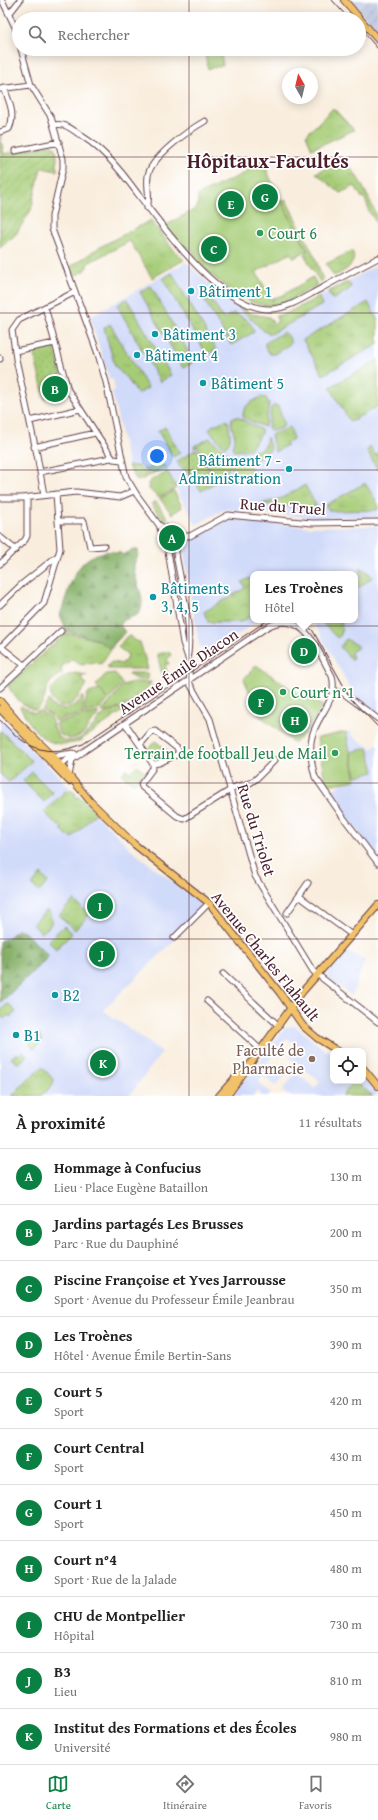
<!DOCTYPE html>
<html lang="fr">
<head>
<meta charset="utf-8">
<style>
  :root { --surface:#fff; --page:#f2f2f2; --text:#222; --muted:#767676; --line:#e0e0e0; --accent:#0b8043 }
  body { margin:0; font-family:"Gentium Book Plus",serif; background:var(--page); color:var(--text) }
  .controls { position:absolute; right:12px; bottom:12px; display:grid; overflow:hidden; border-radius:8px; box-shadow:0 2px 10px #0003 }
  .controls button { width:36px; height:36px; display:grid; place-items:center; padding:0; border:0; border-bottom:1px solid var(--line); background:var(--surface); color:var(--text); font:20px sans-serif }
  .compass { position:absolute; left:282px; top:68px; width:36px; height:36px; border-radius:50%; background:var(--surface); box-shadow:0 2px 10px #0003; rotate:352deg }
  .you { position:absolute; left:157px; top:456px; width:14px; height:14px; margin:-10px; border:3px solid #fff; border-radius:50%; background:#1a73e8; box-shadow:0 0 0 6px #1a73e833 }
  .badge { display:grid; place-items:center; width:26px; height:26px; border-radius:50%; background:var(--accent); color:#fff; font-size:13px; font-weight:700 }
  .pin { position:absolute; translate:-50% -50%; border:2px solid #fff; box-shadow:0 1px 4px #0006 }
  .popup { position:absolute; left:250px; top:571px; width:108px; height:52px; box-sizing:border-box; display:grid; place-content:center; border-radius:8px; background:var(--surface); filter:drop-shadow(0 1px 3px #0005); font-size:13px; white-space:nowrap; color:var(--muted) }
  .popup b { font-size:15px; color:var(--text) }
  .popup::after { content:''; position:absolute; left:50%; top:100%; margin-left:-8px; border:8px solid transparent; border-top-color:var(--surface) }
  .list { margin:0; padding:0; list-style:none }
  h2 { display:flex; justify-content:space-between; align-items:center; height:52px; margin:0; padding:0 16px; font-size:17px }
  h2 small { font-size:13px; font-weight:400; color:var(--muted) }
  .list li { display:grid; grid-template-columns:26px 1fr auto; gap:12px; align-items:center; box-sizing:border-box; height:56px; padding:0 16px; border-top:1px solid var(--line) }
  .list b { display:block; font-size:15px; white-space:nowrap }
  .list p { margin:0; font-size:13px; white-space:nowrap; color:var(--muted) }
  .list em { font-size:13px; font-style:normal; color:var(--muted) }
  .icon { flex:none; width:22px; height:22px; fill:none; stroke:currentColor; stroke-width:2; stroke-linecap:round; stroke-linejoin:round }
  .map { position:relative; flex:none; width:378px; height:1096px; overflow:hidden }
  .search { position:absolute; background:var(--surface); box-shadow:0 2px 10px #0003; left:12px; right:12px; top:12px; height:44px; display:flex; align-items:center; gap:10px; box-sizing:border-box; padding:0 14px; border-radius:22px; color:var(--muted); font-size:15px }
  .sheet { height:668px; background:var(--surface) }
  nav { display:flex; justify-content:space-around; align-items:center; box-sizing:border-box; height:56px; border-top:1px solid var(--line); background:var(--surface); font-size:11px; color:var(--muted) }
  nav a { display:grid; justify-items:center; gap:2px }
  nav .on { color:var(--accent) }
  .map>svg:first-child { display:block }
</style>
</head>
<body>
<div class="map">
<svg width="378" height="1096" viewBox="0 0 378 1096">
  <defs>
    <pattern id="industrial-furrows" width="10" height="10" patternUnits="userSpaceOnUse"><rect width="10" height="10" fill="#bac4de"/><path d="M-1 1l2-2M0 10L10 0M9 11l2-2" fill="none" stroke="#a1a8bf"/></pattern>
    <pattern id="grass-tufts" width="24" height="20" patternUnits="userSpaceOnUse"><rect width="24" height="20" fill="#a6cc76"/><path d="M3 7l-1-3M5 7V3M7 7l1-3M15 17l-1-3M17 17v-4M19 17l1-3" fill="none" stroke="#90af66"/></pattern>
    <pattern id="forest-firs" width="22" height="20" patternUnits="userSpaceOnUse"><rect width="22" height="20" fill="#84b067"/><path d="M5 1l3.5 6h-7zM16 11l3.5 6h-7z" fill="#6e8f55"/></pattern>
    <pattern id="park-dots" width="8" height="8" patternUnits="userSpaceOnUse"><rect width="8" height="8" fill="#a6cc76"/><path d="M2 2h.1M6 6h.1" fill="none" stroke="#90af66" stroke-width="1.8" stroke-linecap="round"/></pattern>
    <pattern id="garden-furrows" width="10" height="10" patternUnits="userSpaceOnUse"><rect width="10" height="10" fill="#a6cc76"/><path d="M-1 1l2-2M0 10L10 0M9 11l2-2" fill="none" stroke="#90af66"/></pattern>
  </defs>
  <rect width="100%" height="100%" fill="#fff"/>
  <filter id="ink" filterUnits="userSpaceOnUse"><feTurbulence type="fractalNoise" baseFrequency=".025" numOctaves="2"/><feDisplacementMap in="SourceGraphic" scale="8" xChannelSelector="R" yChannelSelector="G"/><feConvolveMatrix kernelMatrix="1 2 1 2 8 2 1 2 1" color-interpolation-filters="sRGB"/></filter>
  <filter id="wash" filterUnits="userSpaceOnUse"><feTurbulence type="fractalNoise" baseFrequency=".012" numOctaves="4" result="noise"/><feDisplacementMap in="SourceGraphic" scale="16" xChannelSelector="R" yChannelSelector="G"/><feGaussianBlur stdDeviation="0.9" result="paint"/><feColorMatrix in="noise" values="0 0 0 0 0 0 0 0 0 0 0 0 0 0 0 0 0 1.4 0 .05"/><feComposite in="paint" operator="in"/></filter>
  <g filter="url(#wash)">
    <rect width="100%" height="100%" fill="#f9eede"/>
    <!-- built -->
    <path fill="#d0daf9" d="M186,262l21,20 28,22 17,10 17,3 5,7 4,-3 -3,-5 10,-2 12,-6 81,-43v252l-65,1 -88,-9 -29,16 -34,-62 -12,7 -5,-2 -3,2 -3,-4h-11l-16,-75 3,-1 -2,-11 -3,1 -20,-63z
      M229,519l81,8 68,-1v189l-21,-15 -41,-73 -6,-7h45v-46h-102v46h5l-19,14 -12,3 -22,14 -6,-5 -15,-93 4,-11z
      M0,718l135,135 65,50v6l-28,27 3,4 -72,70 59,42 -33,44h-129z
      M346,732h6l-1,3 22,14 5,-6v114l-49,-64 12,-9 15,-4z
      M346,950l19,10 -13,36 -24,-18 -1,-5z
      M295,1026l31,25 3,-1 4,2v29h21l-12,15h-53l-7,-5 14,-18 19,15 5,-7 -31,-24 8,-11 -10,-8 -19,24 10,8 6,-7 7,6 -16,17 -12,-10 -5,6 13,11 -2,3h-9l1,-1 -5,-4 -3,5h-21l54,-69z
      M363,1076l8,9 7,11h-5l-19,-15h9z"/>
    <!-- industrial -->
    <path fill="url(#industrial-furrows)" d="M349,0h29v34l-12,-15z"/>
    <!-- grass -->
    <path fill="url(#grass-tufts)" stroke="#787650" d="M333,108l21,22 -42,19 -6,-14z
      M341,161c15,5 30,43 37,57v7l-10,-15 1,-1 -5,-12 -2,1 -7,-12 -15,7 -24,-20z
      M286,200l29,57 8,23 -3,2 -16,-28 4,-3 -26,-49z
      M151,220l20,27 13,13 -32,18 -22,-37 -42,22 -2,7 -12,6 -4,-9 30,-20z
      M242,249l29,50 12,-4 30,-18 4,8c-13,7 -27,17 -42,20 -24,5 -67,-29 -80,-48z
      M352,251c7,13 -9,21 -18,25l-8,-12z
      M172,273l44,76 -9,6 -44,-76z
      M348,282l3,5 -4,4 -13,8 -3,-1 -3,-6z
      M151,286l43,76 -11,6 -43,-76z
      M319,297l3,8 -51,29 -7,-3 -29,-27 17,10 17,3 5,7 4,-3 -3,-5 10,-2z
      M203,298l10,4 10,17 10,-6c9,3 19,8 21,19l-23,13z
      M127,299l44,76 -11,7 -43,-77z
      M368,302l10,19v23l-55,31 -20,-35z
      M110,324l38,64 -10,6 -10,-14 -13,-14 -11,-38z
      M284,332c4,2 7,8 6,12l-16,10h-4l-5,-8v-3z
      M378,360v46l-28,16 -20,-35z
      M261,397l5,1 3,6 -4,23 -13,-5 -9,-5c-1,-12 9,-15 18,-20z
      M273,406h5l6,18 -2,4 -10,3 -4,-3 3,-20z
      M238,417l23,13v4l-11,15 -16,2 -2,-4 3,-10 -4,-13 1,-6z
      M225,420l3,1c1,10 5,16 -1,25l-3,1 -15,-17 3,-4z
      M165,427l15,26 -7,4 -15,-26z
      M290,427l3,12 -7,4 1,2 -12,7 -4,-17z
      M267,437l4,12 -16,11 -3,-8 12,-4z
      M210,438l19,16 1,13 -3,3 -1,11h-8l-20,-34 -4,1v-2z
      M370,447l5,8 3,-1v17l-11,-20z
      M232,456l14,6 7,8 -18,10 -3,-1z
      M162,463l3,4 -18,10v-9l3,2 2,-6z
      M128,466h11l3,4 3,-2v10l-8,3z
      M167,471l9,15 -1,3 -16,9 -10,-9 -1,-6 2,-2z
      M365,483l13,21v6l-48,1 -4,-4v-2z
      M305,485l12,22 -1,1 -55,-4 21,-6z
      M174,491l8,16 -10,7 -12,-15z
      M155,501l13,17 -4,3 -13,-17z
      M166 537a6 6 0 1 1 12 0a6 6 0 1 1-12 0Z
      M361,567l12,10 -15,11 -1,-7 4,-4z
      M250,578l1,2 2,-1v36l-12,7h-33l-4,-10 41,-24 -3,-6z
      M320,620h22l-1,15 -4,3z
      M66,633l32,7 13,9 -10,15 -7,-2 -13,3 -8,-6 -10,6 -2,4 1,4c-4,3 -10,7 -13,11 -6,9 -1,16 -13,26 -11,-2 -24,-14 -28,-25z
      M130,636l6,5 4,1 8,27h-40v-4l4,-3 9,2 6,-5 1,-4 -10,-8 8,-10z
      M346,639l13,8 -8,5 2,6 -2,1 -11,-12z
      M169,652l2,3 -4,5 2,4h-4l3,13 -5,1 -6,-24z
      M75,673l12,2 -6,2 2,5 4,2c-8,11 -13,25 -29,22l-6,-6 -2,-10 13,-13z
      M130,673h17l2,5c-6,3 -15,2 -21,-4z
      M132,682h19c-6,16 -33,29 -49,30l21,-27z
      M153,686l2,2 -10,8 -67,46c-32,8 -43,-9 -58,-35l1,-1 13,7 6,-2 10,6 8,20c6,3 11,6 18,3 11,-4 19,-17 27,-25 4,-4 14,-5 20,-7 12,-5 21,-12 30,-22z
      M100,690l8,10 -7,9 -16,4v-9l3,-11z
      M83,696v18l-28,7 -3,-5 -10,-6 7,-10c2,5 4,7 9,8 12,3 18,-3 25,-12z
      M98,712l-1,5 -6,5 -7,11 -9,5 -6,1 -10,-5 -3,-11z
      M1,731l31,30 -23,21 -9,-8v-42z
      M155,741l16,12 -15,7 -8,-11z
      M137,765l8,7 -11,12 -12,-10 4,-5 4,3z
      M32,772l21,21 -9,9 -21,-21z
      M71,789l5,5 -1,2 2,2 2,-2 17,17 -24,25 -3,-3 -1,1 -7,-7 1,-2 -2,-2 -2,1 -14,-14 22,-22 2,2z
      M41,874l7,8 -9,10 -7,-7z
      M74,900l15,15 -14,15 -16,-15z
      M45,911h4l3,10 -3,6 -8,6 -8,-9z
      M8,1003l8,9 -6,5 -2,-2 -4,4 -4,-4v-4z
      M38,1033l4,7 -8,9 -5,-5z
      M23,1051l4,4 -8,9 -8,-6 6,-5 2,2z
      M42,1067l11,12v6l-12,11h-30z"/>
    <!-- forest -->
    <path fill="url(#forest-firs)" stroke="#676849" d="M132,550h6c1,7 -3,9 -4,15 -1,16 16,36 3,50l-13,5 -4,5 5,7c-4,6 -11,10 -14,17l-13,-9 -31,-9 -7,-16c11,-30 14,-62 53,-64l2,2 4,-1 4,3z
      M18,929l7,4 24,23 -49,47v-62l8,-3z"/>
    <!-- park -->
    <path fill="url(#park-dots)" stroke="#787650" d="M54,345l12,49 -21,5 -12,-48z
      M197,449l19,33 -15,9 -9,-16 -12,-8 -3,-6z"/>
    <!-- garden -->
    <path fill="url(#garden-furrows)" stroke="#787650" d="M0,135l4,19 48,-10 1,3 2,-1 2,7v18l-16,-3 -10,42 -15,24 -16,14z"/>
    <!-- pitch -->
    <path fill="#a6cc76" stroke="#787650" d="M204,49h16l3,16 -15,4z
      M260,156l20,43 27,51 -13,8 -3,-5 -35,19 19,33c-29,4 -56,-24 -76,-42l-4,-6 -2,-7 -5,-3 -2,2 -21,-23 30,-17 3,-3v-11l47,-22z
      M256,665l41,28 26,13c-9,12 -16,28 -29,37l-35,-28 -15,-36z
      M115,673l7,11 -14,16 -12,-15 10,-11z
      M346,732l10,48 -30,5 -9,-47z
      M368,748l6,24 -18,4 -5,-24z
      M64,926l8,8 -16,15 -8,-8z
      M354,1081l19,15h-31z"/>
  </g>
  <g filter="url(#ink)">
    <g fill="none" stroke-linecap="round" stroke-linejoin="round">
      <defs>
        <path id="minor" d="M2,0l13,27 4,14
          M9,14l11,-14
          M21,49l10,36 20,32 12,42v9l-11,48v13l46,125 8,28 20,95 11,18 22,30 6,18 7,3 8,-4c6,-16 -14,-11 -21,-17
          M0,89l31,-4
          M54,125c11,-2 16,3 25,9 16,10 30,23 42,38 31,38 96,140 151,137 18,-1 34,-13 50,-21 18,-10 37,-20 56,-30
          M0,132l9,-3c7,-14 0,-28 -5,-41
          M15,151l44,-9
          M147,208c4,-11 -1,-21 1,-32 2,-18 41,-46 57,-55
          M45,307l23,83 45,69 9,1
          M15,351l40,-8
          M0,358v1
          M30,421l50,-12
          M34,447l61,-14
          M40,472l71,-14
          M44,495l-7,-40 -21,-96 -4,-29 7,-10 56,-28
          M0,498h22l54,-6 44,5 14,-6
          M58,521h26l6,26 14,-1
          M181,536h9l38,-21 84,8 66,-1
          M0,537l16,13
          M177,544l-1,10c5,31 16,69 12,100
          M167,545l16,98 5,15 2,26 20,35 45,157 58,95 65,51
          M0,564l25,-24 2,-4v-38
          M0,605l22,-21 34,-27
          M0,646l24,19
          M1,647l43,-44 16,-54 -4,-55
          M0,688l61,-57
          M333,694l4,-2 6,1 35,26
          M125,723l28,41v4l-12,16 1,3 35,29 7,3 51,-32 15,-4 6,-4 19,-19
          M140,745l11,-13 4,-1 23,18v5l-19,9 -6,1
          M53,756l20,-3
          M61,766v-2l14,-10
          M69,776l3,-16 15,-11 180,-122c37,-19 50,23 65,49 7,24 -16,40 -20,61 -3,12 0,29 3,40l28,40 35,46
          M299,896l53,39
          M287,913l21,-30
          M174,938l35,-35
          M223,974l56,52
          M207,1001l54,49"/>
        <path id="major" d="M344,0l34,40
          M0,701l18,21 35,34 37,45 44,43 75,59 71,90 23,33 14,12 21,13
          M0,709l69,72
          M363,1068l15,18
          M219,1096l24,-27h3
          M227,1096l76,-105 75,-86"/>
      </defs>
      <!-- minor casing -->
      <use href="#minor" stroke="#643e46" stroke-width="7"/>
      <!-- major casing -->
      <use href="#major" stroke="#643e46" stroke-width="8"/>
      <!-- minor -->
      <use href="#minor" stroke="#fff" stroke-width="5"/>
      <!-- major -->
      <use href="#major" stroke="#f2c26a" stroke-width="6"/>
      <!-- tram -->
      <path stroke="#4a1f2b" stroke-width="1" d="M332,0l17,19
        M359,27l19,22
        M302,620l11,11 38,68 27,28
        M0,720c26,28 45,39 83,24l185,-124"/>
    </g>
  </g>
  <!-- grid -->
  <path fill="none" stroke="#4a1f2b" stroke-width="1" stroke-opacity="0.55" d="M189,0v19M189,49v1047M0,157h378M0,313h378M0,470h378M0,626h378M0,783h378M0,939h378"/>
  <!-- markers -->
  <g fill="#2e9e5b" stroke="#fff" stroke-width="1.5">
    <circle cx="260" cy="233" r="4"/>
    <circle cx="283" cy="692" r="4"/>
    <circle cx="335" cy="753" r="4"/>
  </g>
  <g fill="#0f9aa8" stroke="#fff" stroke-width="1.5">
    <circle cx="191" cy="291" r="4"/>
    <circle cx="155" cy="334" r="4"/>
    <circle cx="137" cy="355" r="4"/>
    <circle cx="203" cy="383" r="4"/>
    <circle cx="289" cy="469" r="4"/>
    <circle cx="153" cy="597" r="4"/>
    <circle cx="55" cy="995" r="4"/>
    <circle cx="16" cy="1035" r="4"/>
  </g>
  <circle fill="#8d6e63" stroke="#fff" stroke-width="1.5" cx="312" cy="1059" r="4"/>
  <g text-anchor="middle" stroke-width="3.5" stroke-linejoin="round" paint-order="stroke">
    <!-- leisure labels -->
    <g font-size="16" fill="#27864d" stroke="#fff" text-anchor="start">
      <text x="268" y="239">Court 6</text>
      <text x="291" y="698">Court n°1</text>
      <text x="327" y="759" text-anchor="end">Terrain de football Jeu de Mail</text>
    </g>
    <!-- culture labels -->
    <g font-size="16" fill="#0d838f" stroke="#fff" text-anchor="start">
      <text x="199" y="297">Bâtiment 1</text>
      <text x="163" y="340">Bâtiment 3</text>
      <text x="145" y="361">Bâtiment 4</text>
      <text x="211" y="389">Bâtiment 5</text>
      <text x="281" y="466" text-anchor="end">Bâtiment 7 -<tspan x="281" dy="18">Administration</tspan></text>
      <text x="161" y="594">Bâtiments<tspan x="161" dy="18">3, 4, 5</tspan></text>
      <text x="63" y="1001">B2</text>
      <text x="24" y="1041">B1</text>
    </g>
    <!-- street labels -->
    <g font-size="16" fill="#4a1f2b" stroke="#fff">
      <text transform="translate(283 506) rotate(4)" y="6">Rue du Truel</text>
      <text transform="translate(178 671) rotate(-34)" y="6">Avenue Émile Diacon</text>
      <text transform="translate(257 830) rotate(73)" y="6">Rue du Triolet</text>
      <text transform="translate(266 956) rotate(51)" y="6">Avenue Charles Flahault</text>
    </g>
    <!-- education labels -->
    <g font-size="16" fill="#785e54" stroke="#fff" text-anchor="end">
      <text x="304" y="1056">Faculté de<tspan x="304" dy="18">Pharmacie</tspan></text>
    </g>
    <!-- district labels -->
    <g font-size="20" font-weight="bold" fill="#4a1f2b" stroke="#fff">
      <text x="268" y="168">Hôpitaux-Facultés</text>
    </g>
  </g>
</svg>
<div class="controls">
<button><svg class="icon" aria-label="locate" viewBox="0 0 24 24"><circle cx="12" cy="12" r="6"/><path d="M12 2v4M12 18v4M2 12h4M18 12h4"/></svg></button>
</div>
<svg class="compass" viewBox="-18 -18 36 36"><path d="M0-13l5 13h-10z" fill="#e53935"/><path d="M0 13l5-13h-10z" fill="#767676"/></svg>
<div class="you"></div>
<div class="pin badge" style="left:172px;top:538px">A</div>
<div class="pin badge" style="left:55px;top:389px">B</div>
<div class="pin badge" style="left:214px;top:249px">C</div>
<div class="pin badge" style="left:304px;top:651px">D</div>
<div class="popup"><b>Les Troènes</b>Hôtel</div>
<div class="pin badge" style="left:231px;top:204px">E</div>
<div class="pin badge" style="left:261px;top:702px">F</div>
<div class="pin badge" style="left:265px;top:197px">G</div>
<div class="pin badge" style="left:295px;top:720px">H</div>
<div class="pin badge" style="left:100px;top:906px">I</div>
<div class="pin badge" style="left:102px;top:954px">J</div>
<div class="pin badge" style="left:103px;top:1063px">K</div>
<div class="search"><svg class="icon" aria-label="search" viewBox="0 0 24 24"><circle cx="10" cy="10" r="6"/><path d="M15 15l6 6"/></svg>Rechercher</div>
</div>
<section class="sheet">
<h2>À proximité<small>11 résultats</small></h2>
<ul class="list">
<li><span class="badge">A</span><div><b>Hommage à Confucius</b><p>Lieu · Place Eugène Bataillon</p></div><em>130 m</em></li>
<li><span class="badge">B</span><div><b>Jardins partagés Les Brusses</b><p>Parc · Rue du Dauphiné</p></div><em>200 m</em></li>
<li><span class="badge">C</span><div><b>Piscine Françoise et Yves Jarrousse</b><p>Sport · Avenue du Professeur Émile Jeanbrau</p></div><em>350 m</em></li>
<li><span class="badge">D</span><div><b>Les Troènes</b><p>Hôtel · Avenue Émile Bertin-Sans</p></div><em>390 m</em></li>
<li><span class="badge">E</span><div><b>Court 5</b><p>Sport</p></div><em>420 m</em></li>
<li><span class="badge">F</span><div><b>Court Central</b><p>Sport</p></div><em>430 m</em></li>
<li><span class="badge">G</span><div><b>Court 1</b><p>Sport</p></div><em>450 m</em></li>
<li><span class="badge">H</span><div><b>Court n°4</b><p>Sport · Rue de la Jalade</p></div><em>480 m</em></li>
<li><span class="badge">I</span><div><b>CHU de Montpellier</b><p>Hôpital</p></div><em>730 m</em></li>
<li><span class="badge">J</span><div><b>B3</b><p>Lieu</p></div><em>810 m</em></li>
<li><span class="badge">K</span><div><b>Institut des Formations et des Écoles</b><p>Université</p></div><em>980 m</em></li>
</ul>
</section>
<nav>
<a class="on"><svg class="icon" aria-label="map" viewBox="0 0 24 24"><path d="M3 6l6-2 6 2 6-2v14l-6 2-6-2-6 2zM9 4v14M15 6v14"/></svg>Carte</a>
<a><svg class="icon" aria-label="directions" viewBox="0 0 24 24"><path d="M12 3l9 9-9 9-9-9zM9 14v-3h6M13 9l2 2-2 2"/></svg>Itinéraire</a>
<a><svg class="icon" aria-label="saved" viewBox="0 0 24 24"><path d="M7 4h10v16l-5-4-5 4z"/></svg>Favoris</a>
</nav>
</body>
</html>
